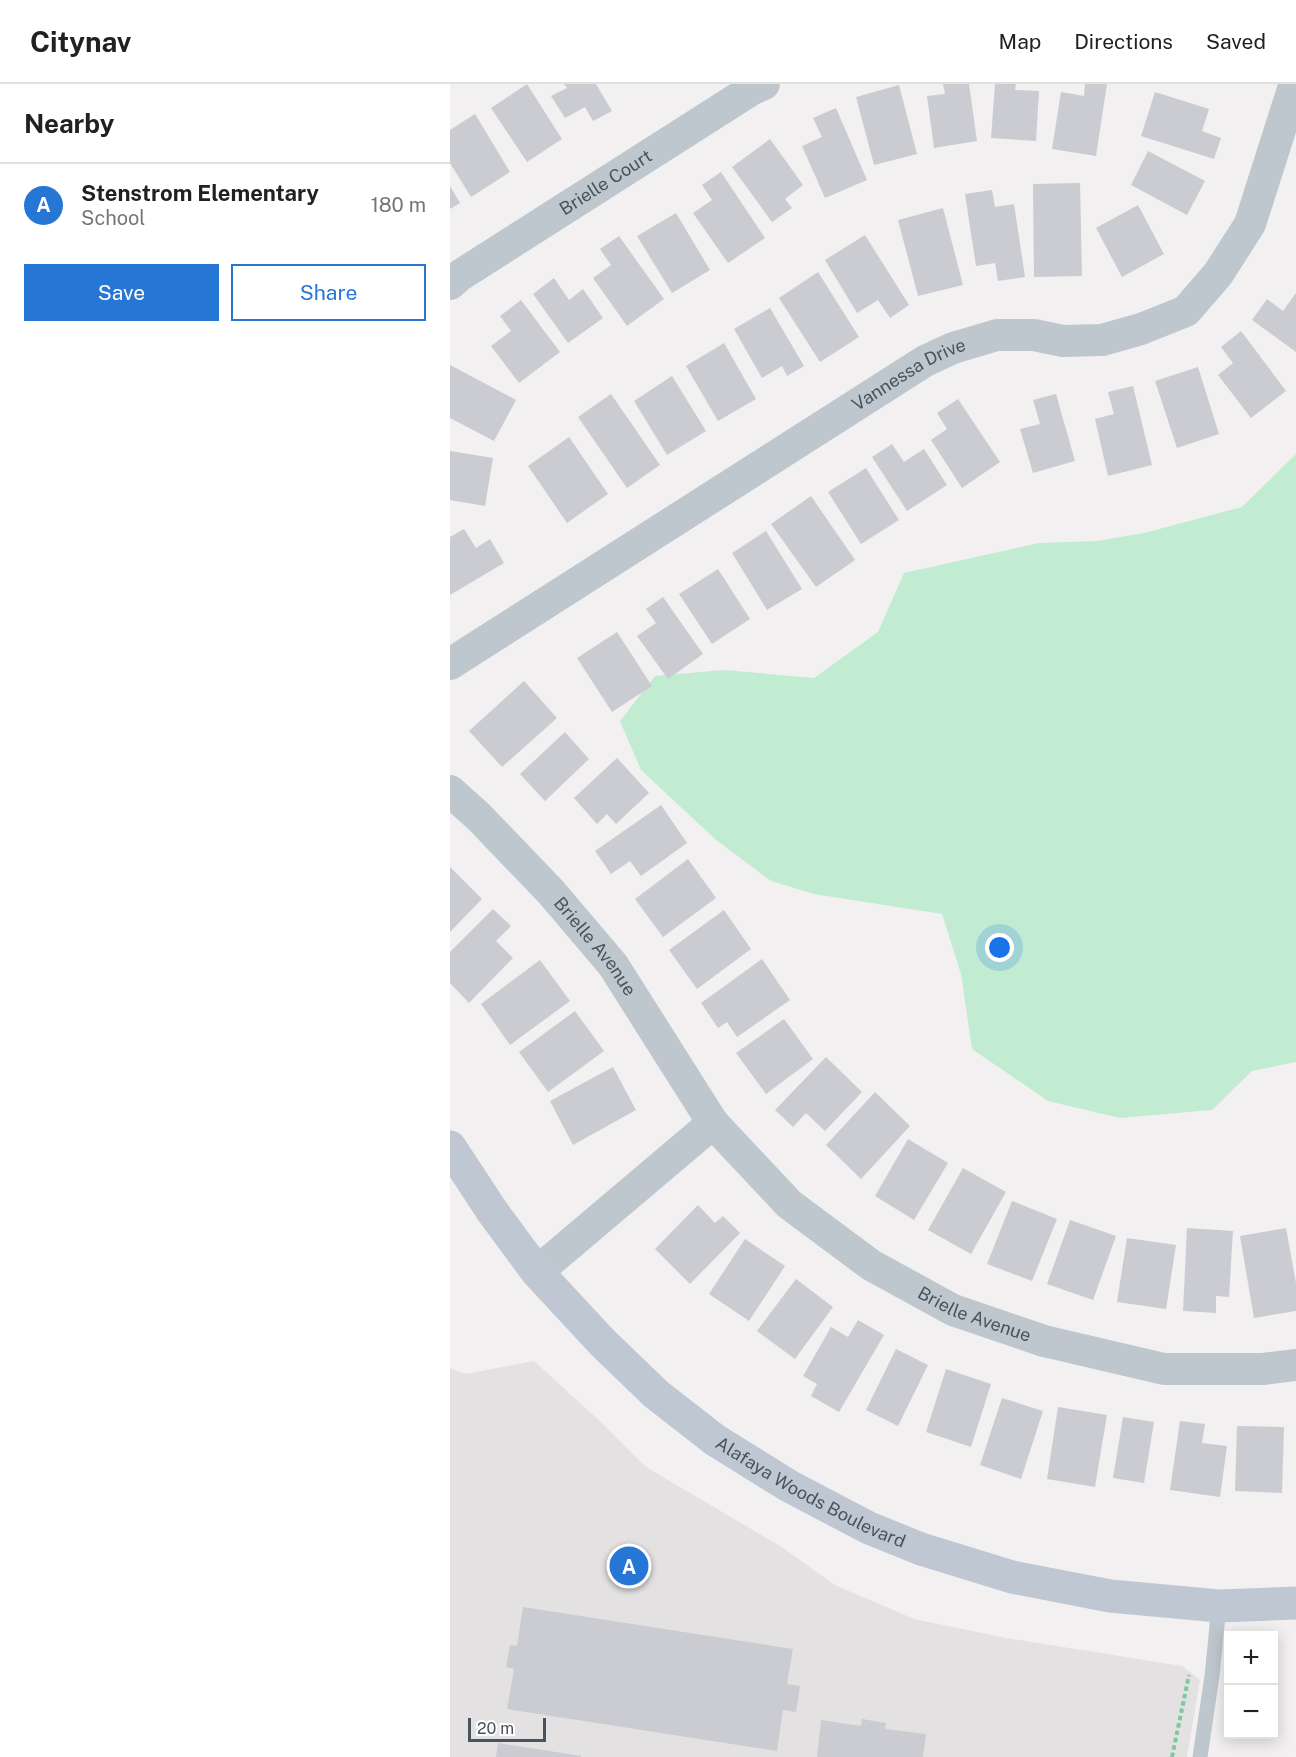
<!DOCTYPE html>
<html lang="en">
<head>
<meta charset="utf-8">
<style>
  :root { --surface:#fff; --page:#f6f6f6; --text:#202124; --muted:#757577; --line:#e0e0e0; --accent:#2676d6 }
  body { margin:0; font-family:"Public Sans",sans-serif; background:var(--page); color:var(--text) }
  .controls { position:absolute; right:18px; bottom:18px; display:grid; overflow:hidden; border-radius:0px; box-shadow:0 3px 15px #0003 }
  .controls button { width:54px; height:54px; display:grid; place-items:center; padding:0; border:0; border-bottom:2px solid var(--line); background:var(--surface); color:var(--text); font:30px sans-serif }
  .scale { position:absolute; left:18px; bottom:15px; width:78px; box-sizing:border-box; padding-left:6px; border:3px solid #49535c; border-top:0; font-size:16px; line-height:21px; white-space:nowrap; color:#49535c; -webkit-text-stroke:4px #fff; paint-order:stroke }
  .you { position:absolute; left:550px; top:864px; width:21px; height:21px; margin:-15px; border:4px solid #fff; border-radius:50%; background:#1a73e8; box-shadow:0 0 0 9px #1a73e833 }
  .badge { display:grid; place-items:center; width:39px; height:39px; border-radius:50%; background:var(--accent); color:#fff; font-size:20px; font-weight:700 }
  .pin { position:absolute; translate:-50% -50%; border:3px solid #fff; box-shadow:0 2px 6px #0006 }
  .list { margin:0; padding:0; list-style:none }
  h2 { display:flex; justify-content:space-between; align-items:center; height:78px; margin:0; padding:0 24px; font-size:26px }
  h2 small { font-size:20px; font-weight:400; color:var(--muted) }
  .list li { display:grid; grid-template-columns:39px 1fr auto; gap:18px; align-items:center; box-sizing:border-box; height:84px; padding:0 24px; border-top:2px solid var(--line) }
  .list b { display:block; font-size:22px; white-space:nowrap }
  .list p { margin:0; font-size:20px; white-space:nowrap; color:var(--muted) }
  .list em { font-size:20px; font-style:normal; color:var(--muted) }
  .actions { display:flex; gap:12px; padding:18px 24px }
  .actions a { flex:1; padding:14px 0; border:2px solid var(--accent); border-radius:0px; text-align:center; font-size:21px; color:var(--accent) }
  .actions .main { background:var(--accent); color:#fff }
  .map { position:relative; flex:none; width:846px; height:1673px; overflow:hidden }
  header { display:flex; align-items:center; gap:36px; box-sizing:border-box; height:84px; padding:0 30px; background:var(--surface); border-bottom:2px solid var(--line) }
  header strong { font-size:28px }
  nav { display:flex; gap:33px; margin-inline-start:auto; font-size:21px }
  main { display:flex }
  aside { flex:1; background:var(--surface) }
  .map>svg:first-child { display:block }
</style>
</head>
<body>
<header>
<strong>Citynav</strong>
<nav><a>Map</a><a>Directions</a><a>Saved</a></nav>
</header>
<main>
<aside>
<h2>Nearby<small></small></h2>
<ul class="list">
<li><span class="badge">A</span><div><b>Stenstrom Elementary</b><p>School</p></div><em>180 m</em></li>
</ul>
<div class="actions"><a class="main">Save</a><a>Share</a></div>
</aside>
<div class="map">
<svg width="846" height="1673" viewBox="0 0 846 1673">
  <rect width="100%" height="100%" fill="#f2f0f0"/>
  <!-- education -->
  <path fill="#e3e1e1" d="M84,1277l69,63 43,43 134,79 55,39 79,34 92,19 176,28 18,14 -13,77h-737v-389l16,6z"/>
  <!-- green -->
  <path fill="#c2ecd1" d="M846,370v608l-44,9 -40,39 -92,8 -72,-17 -76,-52 -11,-75 -19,-60 -128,-20 -43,-13 -56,-42 -74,-69 -21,-49 35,-45 69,-6 90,8 64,-46 26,-59 135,-30 58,-2 47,-8 98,-26z"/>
  <!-- building -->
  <path fill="#caccd2" d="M77,0l35,55 -35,23 -36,-54z
    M114,0h32l16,27 -19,10 -8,-14 -20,11 -14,-22 16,-8z
    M493,0h26l8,57 -43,7 -7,-52 18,-2z
    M545,0h21l-1,6 24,1 -3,50 -45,-3z
    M635,0h22l-11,72 -44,-7 9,-57 23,4z
    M449,1l18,69 -43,11 -18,-68z
    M705,8l54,17 -7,22 19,7 -7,21 -73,-23z
    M386,24l31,72 -42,18 -23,-52 20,-9 -9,-19z
    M25,30l35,58 -39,25 -21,-34v-33z
    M320,55l33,46 -18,14 7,9 -20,14 -40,-55z
    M698,67l57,30 -18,34 -56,-30z
    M271,88l44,66 -37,25 -35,-50 19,-13 -10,-15z
    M630,99l2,93 -48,1 -1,-93z
    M0,102l10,17 -10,6z
    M542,106l3,17 19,-3 11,73 -27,4 -3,-18 -19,3 -11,-72z
    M688,121l26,49 -42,23 -26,-49z
    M493,124l20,77 -45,11 -20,-76z
    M226,129l34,57 -38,23 -35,-57z
    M415,151l44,70 -19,13 -12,-18 -21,13 -32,-53z
    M169,152l45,63 -37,27 -34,-48 18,-13 -11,-16z
    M368,188l41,65 -39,25 -41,-64z
    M104,194l15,22 14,-11 20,29 -35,25 -35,-49z
    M846,209v59l-44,-32 15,-21 16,12z
    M71,216l39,52 -41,31 -28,-37 20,-15 -11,-15z
    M320,224l34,58 -17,10 -5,-10 -20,12 -28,-49z
    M791,247l45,60 -35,27 -33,-43 15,-12 -12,-16z
    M274,259l32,56 -38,22 -32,-55z
    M0,281l66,35 -22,41 -44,-23z
    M748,283l21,67 -42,14 -22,-67z
    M222,292l34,55 -39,24 -33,-54z
    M683,302l19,79 -44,11 -13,-57 19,-5 -6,-22z
    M161,310l49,71 -33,23 -49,-71z
    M606,310l19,67 -42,12 -13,-44 20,-5 -7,-24z
    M508,315l42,63 -38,26 -31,-48 16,-11 -10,-16z
    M119,353l39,57 -41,29 -39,-57z
    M442,360l12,18 20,-13 23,36 -40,26 -35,-54z
    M0,367l43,7 -8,48 -35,-6z
    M416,384l33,52 -38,24 -33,-52z
    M361,412l44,64 -39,27 -45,-63z
    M14,445l12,19 14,-9 14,24 -54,32v-58z
    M316,447l36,58 -35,21 -35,-57z
    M268,485l32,50 -38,25 -33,-50z
    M213,513l40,57 -35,25 -31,-43 19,-13 -10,-14z
    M167,548l35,54 -40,26 -35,-54z
    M74,597l33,37 -55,49 -33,-36z
    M115,648l24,27 -44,42 -25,-27z
    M167,674l32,35 -33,31 -9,-10 -10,10 -23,-26z
    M211,721l26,38 -46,33 -11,-15 -19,13 -16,-23z
    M238,775l28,39 -53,39 -28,-38z
    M0,783l32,32 -32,33z
    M43,825l18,17 -15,15 17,17 -44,45 -19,-20v-31z
    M274,826l27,39 -54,40 -28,-39z
    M312,875l28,41 -53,37 -10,-15 -9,6 -17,-25z
    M90,876l30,41 -60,44 -29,-41z
    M125,927l29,40 -56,41 -29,-40z
    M334,935l29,40 -47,35 -30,-41z
    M376,973l36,35 -37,39 -19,-18 -13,14 -18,-17z
    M163,983l23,43 -63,35 -23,-44z
    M425,1008l35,34 -49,53 -35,-34z
    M458,1055l40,24 -34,57 -39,-24z
    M513,1084l43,24 -35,62 -43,-24z
    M562,1117l45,18 -25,62 -45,-17z
    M248,1121l17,18 8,-7 17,17 -50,51 -35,-35z
    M620,1136l46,16 -23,64 -46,-16z
    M737,1144l46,3 -4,66 -13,-1v17l-33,-2z
    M836,1144l10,55v28l-42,7 -14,-82z
    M677,1154l49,7 -10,64 -49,-7z
    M295,1155l40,27 -36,55 -40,-27z
    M346,1195l37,28 -38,52 -38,-28z
    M408,1236l26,15 -45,77 -28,-16 6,-12 -14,-8 28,-49 17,10z
    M446,1265l32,16 -30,61 -32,-16z
    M496,1285l45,15 -20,63 -45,-15z
    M552,1314l41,13 -22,68 -41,-14z
    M608,1323l49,8 -12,72 -48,-8z
    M673,1333l31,5 -10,61 -31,-5z
    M730,1337l25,3 -3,19 25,3 -7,51 -50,-7z
    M787,1342l47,1 -2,66 -47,-2z
    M73,1523l270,42 -6,35 13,2 -4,26 -13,-2 -6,41 -270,-42 7,-40 -8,-2 4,-22 7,1z
    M412,1635l24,4 -1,6 41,5 -3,23h-106l4,-37 40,6z
    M48,1659l83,13v1h-85z"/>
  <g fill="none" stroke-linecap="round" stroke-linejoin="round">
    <!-- path -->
    <path stroke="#7cc8a1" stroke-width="4" stroke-dasharray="4.5 3" stroke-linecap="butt" d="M722,1673l17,-82"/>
    <!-- lane -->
    <path stroke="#bfc7ce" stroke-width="15" d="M750,1673l12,-81 7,-70"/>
    <!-- street -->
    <g stroke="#bfc7ce" stroke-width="32">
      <path id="s1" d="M0,200l9,-8 292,-186 13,-6"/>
      <path id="s2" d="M0,580l475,-303 28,-13 44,-13h37l29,6 39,-1 39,-11 45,-18 32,-37 32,-50 44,-138"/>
      <path id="s3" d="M0,707l29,26 72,75 62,73 100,158 76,81 82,61 82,45 91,31 120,28h99l33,-4"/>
      <path d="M87,1188l176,-149"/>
    </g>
    <!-- secondary -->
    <path stroke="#bfc8d2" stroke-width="33" id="s4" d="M0,1063l42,64 45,61 66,71 53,51 59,46 74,46 80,42 52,21 91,28 98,19 109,10 77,-3"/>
  </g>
  <g text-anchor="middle" stroke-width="4.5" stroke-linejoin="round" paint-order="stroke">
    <!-- street labels -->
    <g font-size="18" fill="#49535c" stroke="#fff">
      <text dy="6" stroke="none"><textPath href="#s1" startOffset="186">Brielle Court</textPath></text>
      <text dy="6" stroke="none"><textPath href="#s2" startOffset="543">Vannessa Drive</textPath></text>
      <text dy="6" stroke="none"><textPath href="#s3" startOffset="213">Brielle Avenue</textPath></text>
      <text dy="6" stroke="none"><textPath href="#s3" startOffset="754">Brielle Avenue</textPath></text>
      <text dy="6" stroke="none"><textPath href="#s4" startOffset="507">Alafaya Woods Boulevard</textPath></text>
    </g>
  </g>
</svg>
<div class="controls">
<button>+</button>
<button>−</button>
</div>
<div class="scale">20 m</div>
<div class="you"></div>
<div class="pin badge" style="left:179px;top:1482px">A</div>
</div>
</main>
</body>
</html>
